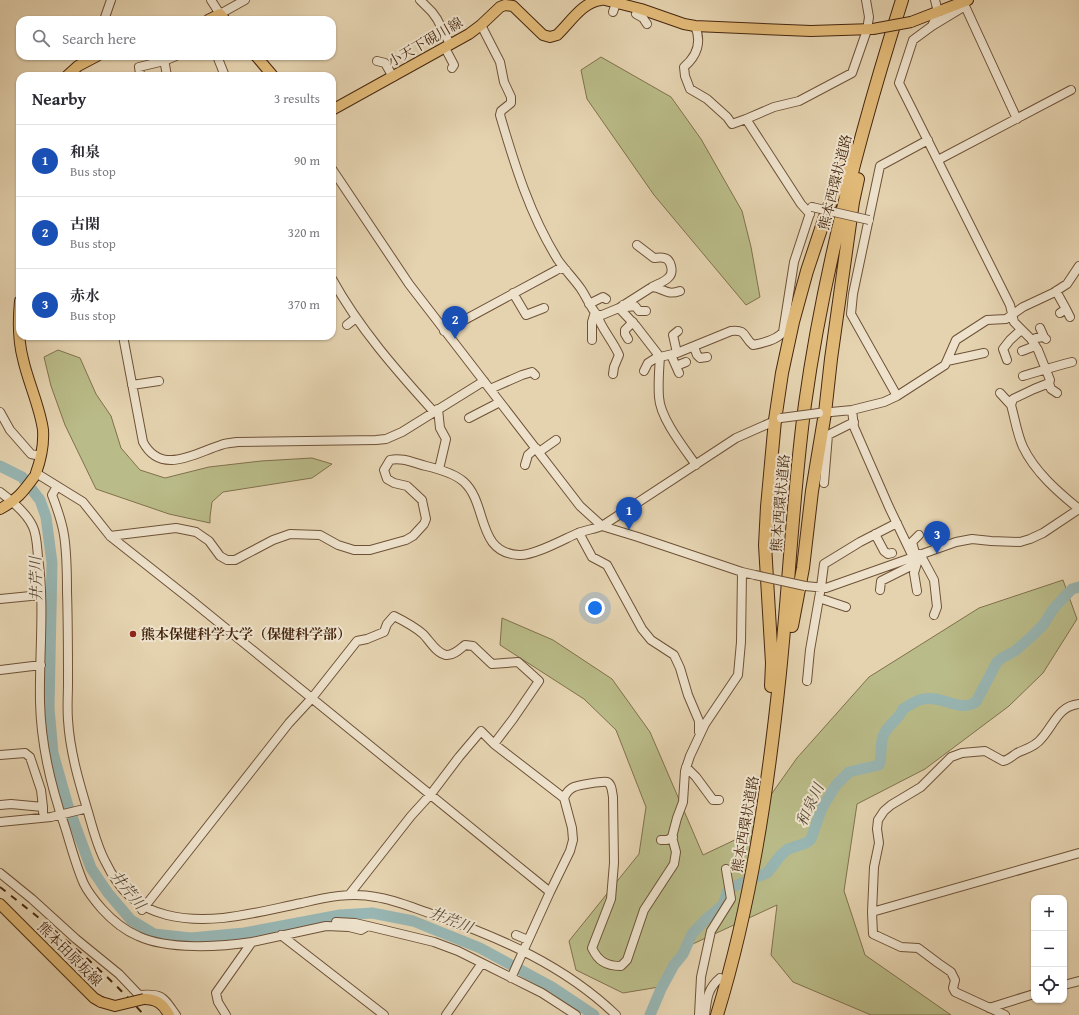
<!DOCTYPE html>
<html lang="en">
<head>
<meta charset="utf-8">
<style>
  :root { --surface:#fff; --page:#f2f2f3; --text:#2b2b33; --muted:#7c7c81; --line:#e1e1e2; --accent:#0f766e }
  body { margin:0; font-family:"Gentium Book Plus","Noto Serif JP",serif; background:var(--page); color:var(--text) }
  .controls { position:absolute; right:12px; bottom:12px; display:grid; overflow:hidden; border-radius:8px; box-shadow:0 1px 3px #0004 }
  .controls button { width:36px; height:36px; display:grid; place-items:center; padding:0; border:0; border-bottom:1px solid var(--line); background:var(--surface); color:var(--text); font:20px sans-serif }
  .you { position:absolute; left:595px; top:608px; width:14px; height:14px; margin:-10px; border:3px solid #fff; border-radius:50%; background:#1a73e8; box-shadow:0 0 0 6px #1a73e833 }
  .badge { display:grid; place-items:center; width:26px; height:26px; border-radius:50%; background:var(--accent); color:#fff; font-size:13px; font-weight:700 }
  .pin { position:absolute; translate:-50% -33px; filter:drop-shadow(0 1px 2px #0008) }
  .pin::after { content:''; position:absolute; top:21px; width:14px; height:12px; background:inherit; clip-path:polygon(0 0,100% 0,50% 100%) }
  .list { margin:0; padding:0; list-style:none }
  h2 { display:flex; justify-content:space-between; align-items:center; height:52px; margin:0; padding:0 16px; font-size:17px }
  h2 small { font-size:13px; font-weight:400; color:var(--muted) }
  .list li { display:grid; grid-template-columns:26px 1fr auto; gap:12px; align-items:center; box-sizing:border-box; height:72px; padding:0 16px; border-top:1px solid var(--line) }
  .list b { display:block; font-size:15px; white-space:nowrap }
  .list p { margin:0; font-size:13px; white-space:nowrap; color:var(--muted) }
  .list em { font-size:13px; font-style:normal; color:var(--muted) }
  .icon { flex:none; width:22px; height:22px; fill:none; stroke:currentColor; stroke-width:2; stroke-linecap:round; stroke-linejoin:round }
  .map { position:relative; flex:none; width:1079px; height:1015px; overflow:hidden }
  .search { position:absolute; background:var(--surface); box-shadow:0 1px 3px #0004; left:16px; top:16px; width:320px; height:44px; display:flex; align-items:center; gap:10px; box-sizing:border-box; padding:0 14px; border-radius:12px; color:var(--muted); font-size:15px }
  .panel { position:absolute; background:var(--surface); box-shadow:0 1px 3px #0004; left:16px; top:72px; width:320px; height:268px; border-radius:12px }
  .map>svg:first-child { display:block }
</style>
</head>
<body>
<div class="map">
<svg width="1079" height="1015" viewBox="0 0 1079 1015">
  <rect width="100%" height="100%" fill="#e5d3b0"/>
  <filter id="stains"><feTurbulence type="fractalNoise" baseFrequency=".005" numOctaves="4"/><feColorMatrix values="0 0 0 0 .2 0 0 0 0 .09 0 0 0 0 .02 0 0 0 .5 -.17"/></filter>
  <radialGradient id="worn" r=".72"><stop offset=".6" stop-color="#630" stop-opacity="0"/><stop offset="1" stop-color="#630" stop-opacity=".3"/></radialGradient>
  <!-- green -->
  <path fill="#b9bb88" stroke="#80714c" d="M601,57l70,40 30,42 41,72 9,36 9,50 -14,8 -92,-110 -67,-96 -6,-29z
    M58,350l22,8 16,36 15,22 10,32 19,22 25,8 44,-11 52,-6 51,-3 20,6 -20,14 -89,14 -11,10 -2,15v6l-41,-9 -73,-25 -31,-64 -14,-39 -7,-29z
    M1063,580l14,39 -34,54 -34,33 -84,63 -68,35 -13,87 21,64 86,60h-80l-78,-33 -22,-27 6,-50 -95,44 -23,38 -36,6 -47,-23 -7,-29 70,-87 7,-47 -30,-77 -32,-31 -84,-54 2,-27 51,22 59,39 38,53 53,123 38,-18 56,-79 72,-81 110,-69z"/>
  <g fill="none" stroke-linecap="round" stroke-linejoin="round">
    <!-- river -->
    <path stroke="#98b6b3" stroke-width="11" d="M0,466l22,11 18,23 6,17 6,46 -3,145 4,45 15,53 23,62 17,25 23,27 23,14 37,4 53,-5 96,-18 32,-2 41,8 67,27 72,39 42,28
      M650,1015l11,-26 13,-24 9,-11 9,-20 14,-15 17,-14 4,-13 5,-5 35,-14 14,-18 7,-6 18,-6 5,-4 11,-31 14,-23 13,-13 30,-7c4,-10 0,-21 5,-31 5,-10 16,-16 19,-25 7,-4 13,-9 21,-10 18,-4 35,14 52,3l21,-40 5,-4 13,-7 17,-15 11,-11 11,-17 18,-19 7,-2"/>
    <defs>
      <path id="minor" d="M211,0l9,14 25,-14
        M420,0l12,12 5,7 13,25
        M935,0l3,12 -6,14 -19,14 -14,43 111,222 4,17 17,17 7,11 12,30 -1,3 -15,6 -21,10 -2,6c4,14 6,29 12,42 12,25 35,45 56,62
        M965,6l52,113
        M613,12l3,-9
        M636,14l7,4 4,6
        M104,20l7,-20
        M481,25l19,37 4,20 7,15v6l-10,8 -1,4c15,51 30,100 58,145 7,10 16,19 23,29 6,9 9,18 16,26h5l17,-7 17,18 24,31 17,-4 54,-22c16,-2 12,6 22,14 10,-2 24,-5 30,-13l11,-70 18,-55
        M695,26c7,16 2,30 -11,41l1,9 5,13 17,10 20,18 5,7 14,-5
        M932,26l33,-20 -1,-4
        M445,48l9,17 -2,3
        M217,56l8,20
        M164,59l3,17
        M377,61l8,2 8,14
        M140,74l-1,-7 25,-6 12,-5
        M938,160l133,-70
        M332,169l77,115 171,222 22,20 36,11 104,35 13,3
        M810,214l-9,-10 -55,-85 28,-12 25,-6 53,-28 15,-43 2,-13 -3,-17
        M637,245l17,13c3,0 7,-1 10,0 7,1 10,14 5,19 -4,5 -12,7 -17,10
        M332,279c27,49 64,91 102,133
        M1056,291l10,18 -6,4
        M513,293l13,22 18,-7
        M589,304l14,-7 3,2
        M623,305l4,2 8,-1 4,5h7
        M619,308l33,-21c12,1 14,9 28,4
        M1066,309l4,8
        M597,315c4,13 16,26 22,40l-5,12 -1,7
        M347,325l9,-7
        M1040,328l4,9
        M444,331l111,-60 5,-3 6,2
        M123,336l20,106c18,34 52,11 78,3 5,-2 11,-2 16,-3l139,-2 10,-1 16,-7 82,-51
        M628,339l-3,-5v-4l8,-8
        M592,340v-18l3,-10
        M1032,340l4,-2 8,-1 2,2
        M694,347l3,8 3,3 7,-1
        M1022,351l13,-5
        M677,353l-4,-18 5,-4
        M671,355l8,18
        M660,357c-1,13 -2,27 -1,40 1,21 25,51 37,68
        M1007,360l-4,-11 7,-9 11,-10
        M947,361l37,-8
        M676,366l10,-4
        M644,371l4,-8 11,-7
        M1023,376c17,-5 33,-10 49,-14
        M1049,383l2,6 6,4
        M132,385l27,-4
        M490,389l32,-14 10,-3 3,3
        M1000,393l11,12
        M897,396l-46,-82 2,-20 27,-128 48,-26
        M438,409l2,19 6,11 -7,30
        M852,410l2,17 35,80 24,50
        M0,412l10,18 21,24 10,2
        M821,413l31,-3 32,-8 13,-6 48,-31 11,-25 31,-20 19,-1 17,-12 30,-14 14,-9 12,-18
        M469,418l31,-16
        M539,452l17,-12
        M525,465l3,-10 8,-7
        M36,473l47,29 27,34 81,64 359,292
        M824,483l4,-48 26,-13
        M57,486l-5,9c5,13 10,27 12,40 3,19 3,38 3,57 1,30 1,60 1,90 0,13 -1,25 0,38 2,32 11,62 20,92 5,17 9,34 17,49 14,29 30,46 62,54 45,11 90,-3 135,-12 25,-6 49,-11 74,-6 20,3 40,12 59,18 66,23 130,51 181,100
        M0,492c12,9 27,21 33,35 4,9 4,20 5,30 7,48 1,97 2,145 1,43 11,85 25,125 6,19 11,39 19,57 5,10 11,17 18,25 10,11 22,21 36,27 30,14 82,11 114,6l-36,51 2,9 8,13
        M579,533l13,24 15,8 35,64 9,11 23,15 6,13 8,27 11,26v11
        M875,534l9,17 4,3 4,-1
        M110,536l66,-8 20,4 13,9 11,15 7,4h8l38,-20 17,-6 30,1 18,10 16,5h16l36,-10 7,-4 11,-12 2,-5 -4,-19 -15,-14 -13,-3 -7,-4 -3,-9 6,-10c12,-3 24,3 36,6 13,3 28,7 38,16 24,22 12,71 55,73 15,1 45,-16 59,-22 8,-3 16,-4 24,-7l134,-88 43,-19
        M915,553l-3,-11 7,-7
        M920,554l14,26 3,27 -3,8
        M917,563l-3,10 3,18
        M805,586l21,2 130,-46 16,-3 19,2 29,1 10,-3 13,-6 36,-24
        M880,590l1,-9 36,-18 2,-9
        M819,598l27,9
        M0,599l41,-4
        M0,670l41,-5
        M807,681l3,-31 11,-63 3,-23 36,-22 37,-19
        M0,755l25,-2 5,4 11,33 2,17
        M686,767l10,10 17,23h6
        M564,798c2,-5 5,-9 10,-11 5,-2 28,-6 33,-5 5,2 5,10 6,15l1,66 -3,36 -19,49c6,13 14,18 29,18l6,-6 17,-50 30,-46 2,-12 -4,-15 5,-19 6,-16 2,-31 5,-15 15,-32 33,-49 3,-33 1,-70
        M0,805l11,-1 32,3v5
        M0,822l51,-5 33,-8
        M661,840h6l6,-3
        M0,873l32,26 44,40 43,35 20,21c24,-2 24,2 37,20
        M349,895l62,-79 20,-22 28,-37 22,-26 13,13 70,54 8,30 1,12 -3,11 -20,41 -39,86
        M142,910l147,-187 23,-25 45,-57 10,-2 17,-7 3,-8 7,-8c10,5 21,11 29,18 7,7 13,19 23,21 7,1 14,-6 19,-10l8,1 19,18 26,-2 21,19 -26,38 -19,25
        M872,912l207,-59
        M336,922l19,1 13,3
        M281,935l103,80
        M516,935l12,5
        M252,942l74,-16 23,1 12,3 7,-4 66,16 24,9 24,12
        M1064,985l15,-4
        M989,1008l45,-14
        M446,1015l36,-52 60,30 34,22
        M699,1015l2,-38 10,-46 20,-32 -5,-30
        M705,1015c2,-16 2,-26 15,-37
        M1005,1015l-50,-23 -2,-4 2,-8 -4,-8 -13,-9 -20,-15 -17,-1 -28,-13 -1,-22 2,-45 5,-24 -2,-14 1,-9 6,-9 7,-6 30,-18 30,-30 11,-4 23,-2 18,10c6,-1 9,-5 14,-8 8,-4 18,-6 24,-14 13,-14 17,-33 38,-35"/>
      <path id="major" d="M605,0l36,9 43,15 11,2 116,5 62,-2
        M208,20l12,-6 5,6
        M911,22l57,-22
        M256,56l17,20
        M67,76l11,-10 19,-10
        M332,110l137,-76 12,-9 19,-18 5,-2 8,1 30,29 7,2 7,-2c13,-12 25,-33 44,-35
        M20,301c-2,20 -2,39 3,58 5,23 17,48 20,71 1,15 -2,29 -7,43
        M0,509c17,-9 23,-17 34,-32
        M0,904l94,94 7,4
        M144,999c13,0 19,5 25,16"/>
      <path id="highway" d="M792,626l11,-58 9,-77 13,-78 6,-54 22,-157 5,-23
        M771,686l1,-23 -7,-118 2,-38 8,-87 7,-47 11,-51 14,-51 18,-54 26,-67
        M717,1015c34,-111 51,-226 63,-342 9,-89 13,-180 25,-269 19,-137 55,-272 97,-404"/>
    </defs>
    <!-- minor casing -->
    <use href="#minor" stroke="#6e5237" stroke-width="10"/>
    <!-- major casing -->
    <use href="#major" stroke="#46270f" stroke-width="12"/>
    <!-- highway casing -->
    <use href="#highway" stroke="#46270f" stroke-width="14"/>
    <!-- minor -->
    <use href="#minor" stroke="#eee2cc" stroke-width="8"/>
    <!-- major -->
    <use href="#major" stroke="#e2ba78" stroke-width="10"/>
    <!-- highway -->
    <use href="#highway" stroke="#e2ba78" stroke-width="12"/>
    <!-- rail -->
    <path stroke="#46270f" stroke-width="2" stroke-dasharray="7 7" stroke-linecap="butt" d="M0,887c51,40 101,80 144,128"/>
    <defs>
      <path id="minor-bridge" d="M812,207l57,13
        M781,418l38,-5
        M755,575l50,11"/>
      <path id="major-bridge" d="M873,29l38,-7
        M101,1002l14,4 29,-7"/>
    </defs>
    <!-- minor-bridge casing -->
    <use href="#minor-bridge" stroke="#6e5237" stroke-width="10" stroke-linecap="butt"/>
    <!-- major-bridge casing -->
    <use href="#major-bridge" stroke="#46270f" stroke-width="12" stroke-linecap="butt"/>
    <!-- minor-bridge -->
    <use href="#minor-bridge" stroke="#eee2cc" stroke-width="8"/>
    <!-- major-bridge -->
    <use href="#major-bridge" stroke="#e2ba78" stroke-width="10"/>
  </g>
  <!-- markers -->
  <circle fill="#8f2418" stroke="#eee2cc" stroke-width="1.5" cx="133" cy="634" r="4"/>
  <g text-anchor="middle" stroke-width="4" stroke-linejoin="round" paint-order="stroke">
    <!-- street labels -->
    <g font-size="14" fill="#46270f" stroke="#eee2cc">
      <text transform="translate(425 42) rotate(-30)" y="5">小天下硯川線</text>
      <text transform="translate(835 182) rotate(-76)" y="5">熊本西環状道路</text>
      <text transform="translate(780 503) rotate(-85)" y="5">熊本西環状道路</text>
      <text transform="translate(745 824) rotate(-80)" y="5">熊本西環状道路</text>
      <text transform="translate(70 954) rotate(45)" y="5">熊本田原坂線</text>
    </g>
    <!-- poi labels -->
    <g font-size="14" font-weight="bold" fill="#46270f" stroke="#eee2cc" text-anchor="start">
      <text x="141" y="639">熊本保健科学大学（保健科学部）</text>
    </g>
    <!-- water labels -->
    <g font-size="15" font-style="italic" fill="#5a4b38" stroke="#eee2cc">
      <text transform="translate(36 579) rotate(-91)" y="5">井芹川</text>
      <text transform="translate(810 805) rotate(-65)" y="5">和泉川</text>
      <text transform="translate(128 890) rotate(51)" y="5">井芹川</text>
      <text transform="translate(451 920) rotate(22)" y="5">井芹川</text>
    </g>
  </g>
  <rect width="100%" height="100%" filter="url(#stains)"/>
  <rect width="100%" height="100%" fill="url(#worn)"/>
</svg>
<div class="controls">
<button>+</button>
<button>−</button>
<button><svg class="icon" aria-label="locate" viewBox="0 0 24 24"><circle cx="12" cy="12" r="6"/><path d="M12 2v4M12 18v4M2 12h4M18 12h4"/></svg></button>
</div>
<div class="you"></div>
<div class="pin badge" style="left:629px;top:530px;background:#1a4fb4">1</div>
<div class="pin badge" style="left:455px;top:339px;background:#1a4fb4">2</div>
<div class="pin badge" style="left:937px;top:554px;background:#1a4fb4">3</div>
<div class="search"><svg class="icon" aria-label="search" viewBox="0 0 24 24"><circle cx="10" cy="10" r="6"/><path d="M15 15l6 6"/></svg>Search here</div>
<section class="panel">
<h2>Nearby<small>3 results</small></h2>
<ul class="list">
<li><span class="badge" style="background:#1a4fb4">1</span><div><b>和泉</b><p>Bus stop</p></div><em>90 m</em></li>
<li><span class="badge" style="background:#1a4fb4">2</span><div><b>古閑</b><p>Bus stop</p></div><em>320 m</em></li>
<li><span class="badge" style="background:#1a4fb4">3</span><div><b>赤水</b><p>Bus stop</p></div><em>370 m</em></li>
</ul>
</section>
</div>
</body>
</html>
